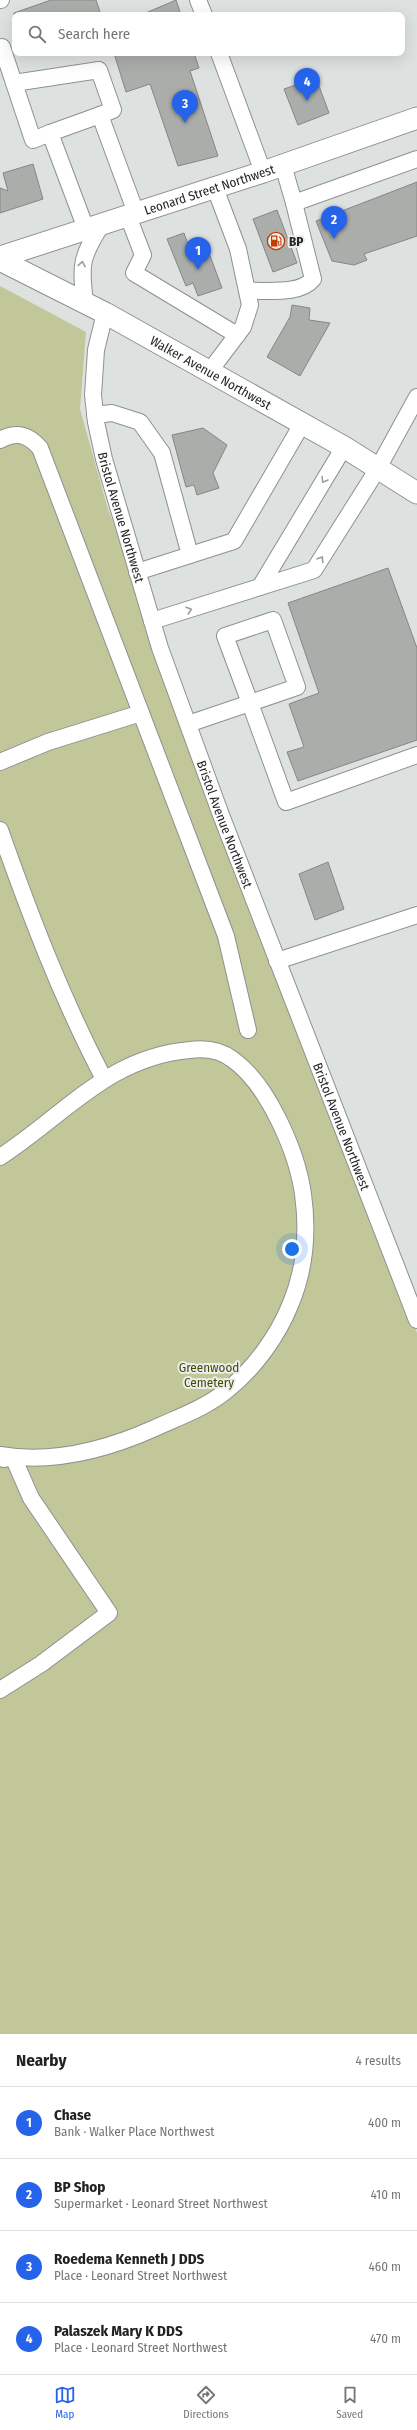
<!DOCTYPE html>
<html lang="en">
<head>
<meta charset="utf-8">
<style>
  :root { --surface:#fff; --page:#f6f6f6; --text:#222; --muted:#767676; --line:#e0e0e0; --accent:#2563eb }
  body { margin:0; font-family:"Fira Sans Condensed",sans-serif; background:var(--page); color:var(--text) }
  .you { position:absolute; left:292px; top:1249px; width:14px; height:14px; margin:-10px; border:3px solid #fff; border-radius:50%; background:#1a73e8; box-shadow:0 0 0 6px #1a73e833 }
  .badge { display:grid; place-items:center; width:26px; height:26px; border-radius:50%; background:var(--accent); color:#fff; font-size:13px; font-weight:700 }
  .pin { position:absolute; translate:-50% -33px; filter:drop-shadow(0 1px 2px #0008) }
  .pin::after { content:''; position:absolute; top:21px; width:14px; height:12px; background:inherit; clip-path:polygon(0 0,100% 0,50% 100%) }
  .list { margin:0; padding:0; list-style:none }
  h2 { display:flex; justify-content:space-between; align-items:center; height:52px; margin:0; padding:0 16px; font-size:17px }
  h2 small { font-size:13px; font-weight:400; color:var(--muted) }
  .list li { display:grid; grid-template-columns:26px 1fr auto; gap:12px; align-items:center; box-sizing:border-box; height:72px; padding:0 16px; border-top:1px solid var(--line) }
  .list b { display:block; font-size:15px; white-space:nowrap }
  .list p { margin:0; font-size:13px; white-space:nowrap; color:var(--muted) }
  .list em { font-size:13px; font-style:normal; color:var(--muted) }
  .icon { flex:none; width:22px; height:22px; fill:none; stroke:currentColor; stroke-width:2; stroke-linecap:round; stroke-linejoin:round }
  .map { position:relative; flex:none; width:417px; height:2034px; overflow:hidden }
  .search { position:absolute; background:var(--surface); box-shadow:0 4px 16px #0002; left:12px; right:12px; top:12px; height:44px; display:flex; align-items:center; gap:10px; box-sizing:border-box; padding:0 14px; border-radius:8px; color:var(--muted); font-size:15px }
  .sheet { height:340px; background:var(--surface) }
  nav { display:flex; justify-content:space-around; align-items:center; box-sizing:border-box; height:56px; border-top:1px solid var(--line); background:var(--surface); font-size:11px; color:var(--muted) }
  nav a { display:grid; justify-items:center; gap:2px }
  nav .on { color:var(--accent) }
  .map>svg:first-child { display:block }
</style>
</head>
<body>
<div class="map">
<svg width="417" height="2034" viewBox="0 0 417 2034">
  <rect width="100%" height="100%" fill="#dde1df"/>
  <!-- green -->
  <path fill="#c1c798" d="M0,286l86,46 -6,77 27,97 310,827v701h-417z"/>
  <!-- building -->
  <path fill="#abadab" stroke="#858785" d="M51,0h45l5,15h-87v-2z
    M176,0l5,15h-40z
    M114,53h80l5,15 -9,3 28,85 -40,10 -28,-82 -24,8z
    M316,78l13,35 -31,12 -14,-36z
    M33,164l10,35 -43,14v-25l8,3 -5,-18z
    M417,182v54l-53,18 3,6 -13,5 -22,-4 -16,-40z
    M277,210l20,53 -24,9 -20,-53z
    M184,233l6,17 16,-5 16,43 -24,8 -5,-13 -7,3 -19,-47z
    M292,305l18,3 -1,12 21,3 -30,53 -33,-19 23,-40z
    M203,428l24,17 -14,28 6,15 -22,7 -3,-10 -8,2 -14,-52z
    M388,568l29,80v92l-119,41 -11,-29 17,-5 -15,-43 30,-11 -31,-90z
    M328,862l16,47 -29,11 -16,-46z"/>
  <g fill="none" stroke-linecap="round" stroke-linejoin="round">
    <defs>
      <g id="minor">
        <path d="M0,0h1"/>
        <path d="M198,0l6,15"/>
        <path d="M0,48l2,-1 12,36 85,-13 14,40 -13,5 36,98"/>
        <path d="M219,53l44,119"/>
        <path d="M14,83l19,57 17,-7 36,96"/>
        <path d="M50,133l50,-18"/>
        <path d="M283,165l11,38 123,-44"/>
        <path d="M128,216l15,39 -9,18 103,62"/>
        <path d="M248,291c19,-1 52,4 65,-12l-19,-76"/>
        <path d="M85,303c-5,-39 -4,-46 17,-79"/>
        <path id="s1" d="M105,313l-9,37 -3,45 3,27 8,37 56,189 61,167 196,505"/>
        <path d="M209,372l34,-45 7,-22 -12,-56 -23,-61"/>
        <path d="M95,415l17,-2 28,9 22,31 28,102"/>
        <path d="M0,440c16,-9 28,-6 40,8l186,488 22,94"/>
        <path d="M137,572l97,-31 68,-117"/>
        <path d="M260,587l84,-140"/>
        <path d="M273,620l24,67 -47,16 -25,-67z"/>
        <path d="M152,621l162,-51 63,-100 40,-73"/>
        <path d="M188,724l62,-21 36,99 131,-47"/>
        <path d="M0,762l48,-20 93,-29"/>
        <path d="M0,830c30,85 62,169 104,249"/>
        <path d="M277,961l140,-46"/>
        <path d="M0,1157c65,-42 108,-100 190,-107 15,-2 30,0 42,9 36,25 65,93 71,135 5,36 2,75 -12,109 -13,33 -37,66 -65,88 -21,17 -47,26 -71,37 -49,22 -101,36 -155,27"/>
        <path d="M0,1690l41,-26 68,-51 -78,-115 -18,-41 -9,2"/>
      </g>
      <g id="major">
        <path id="s2" d="M0,257l263,-85 154,-54"/>
        <path id="s3" d="M0,260l105,53 239,134 73,46"/>
      </g>
    </defs>
    <!-- minor casing -->
    <use href="#minor" stroke="#8e9190" stroke-width="18"/>
    <!-- major casing -->
    <use href="#major" stroke="#8e9190" stroke-width="23"/>
    <!-- minor -->
    <use href="#minor" stroke="#fff" stroke-width="16"/>
    <!-- major -->
    <use href="#major" stroke="#fff" stroke-width="21"/>
  </g>
  <!-- one-way arrows -->
  <defs><path id="oneway-chevron" d="M-2-3.5L2.5 0L-2 3.5" fill="none" stroke-width="1.6" stroke-linecap="round" stroke-linejoin="round"/></defs>
  <g stroke="#9c9d9c">
    <use href="#oneway-chevron" transform="translate(82 264) rotate(-80)"/>
    <use href="#oneway-chevron" transform="translate(324 480) rotate(121)"/>
    <use href="#oneway-chevron" transform="translate(321 559) rotate(-58)"/>
    <use href="#oneway-chevron" transform="translate(189 610) rotate(-18)"/>
  </g>
  <!-- icons -->
  <defs>
    <symbol id="fuel-ring" viewBox="-11 -11 22 22"><circle r="9.5" fill="#ebeeec" stroke="#c43d02" stroke-width="1.5"/><path d="M-5.5-6h7V0h2V4h1.3V-2.5L3-4.5l.8-.8L6-3V5H2.5V1h-1V6h-7ZM-4.2-4.7v3.2H.2V-4.7Z" fill="#c43d02"/></symbol>
  </defs>
  <g fill-rule="evenodd">
    <use href="#fuel-ring" x="266" y="231" width="20" height="20"/>
  </g>
  <g text-anchor="middle" stroke-width="4" stroke-linejoin="round" paint-order="stroke">
    <!-- street labels -->
    <g font-size="13" fill="#242524" stroke="#ebeeec">
      <text dy="5" stroke="none"><textPath href="#s2" startOffset="220">Leonard Street Northwest</textPath></text>
      <text dy="5" stroke="none"><textPath href="#s3" startOffset="239">Walker Avenue Northwest</textPath></text>
      <text dy="5" stroke="none"><textPath href="#s1" startOffset="209">Bristol Avenue Northwest</textPath></text>
      <text dy="5" stroke="none"><textPath href="#s1" startOffset="533">Bristol Avenue Northwest</textPath></text>
      <text dy="5" stroke="none"><textPath href="#s1" startOffset="857">Bristol Avenue Northwest</textPath></text>
    </g>
    <!-- poi labels -->
    <g font-size="13" font-weight="bold" fill="#242524" stroke="#ebeeec" text-anchor="start">
      <text x="289" y="246">BP</text>
    </g>
    <!-- park labels -->
    <g font-size="13" fill="#464b09" stroke="#ebeeec">
      <text x="209" y="1372">Greenwood<tspan x="209" dy="15">Cemetery</tspan></text>
    </g>
  </g>
</svg>
<div class="you"></div>
<div class="pin badge" style="left:198px;top:270px">1</div>
<div class="pin badge" style="left:334px;top:239px">2</div>
<div class="pin badge" style="left:185px;top:123px">3</div>
<div class="pin badge" style="left:307px;top:101px">4</div>
<div class="search"><svg class="icon" aria-label="search" viewBox="0 0 24 24"><circle cx="10" cy="10" r="6"/><path d="M15 15l6 6"/></svg>Search here</div>
</div>
<section class="sheet">
<h2>Nearby<small>4 results</small></h2>
<ul class="list">
<li><span class="badge">1</span><div><b>Chase</b><p>Bank · Walker Place Northwest</p></div><em>400 m</em></li>
<li><span class="badge">2</span><div><b>BP Shop</b><p>Supermarket · Leonard Street Northwest</p></div><em>410 m</em></li>
<li><span class="badge">3</span><div><b>Roedema Kenneth J DDS</b><p>Place · Leonard Street Northwest</p></div><em>460 m</em></li>
<li><span class="badge">4</span><div><b>Palaszek Mary K DDS</b><p>Place · Leonard Street Northwest</p></div><em>470 m</em></li>
</ul>
</section>
<nav>
<a class="on"><svg class="icon" aria-label="map" viewBox="0 0 24 24"><path d="M3 6l6-2 6 2 6-2v14l-6 2-6-2-6 2zM9 4v14M15 6v14"/></svg>Map</a>
<a><svg class="icon" aria-label="directions" viewBox="0 0 24 24"><path d="M12 3l9 9-9 9-9-9zM9 14v-3h6M13 9l2 2-2 2"/></svg>Directions</a>
<a><svg class="icon" aria-label="saved" viewBox="0 0 24 24"><path d="M7 4h10v16l-5-4-5 4z"/></svg>Saved</a>
</nav>
</body>
</html>
